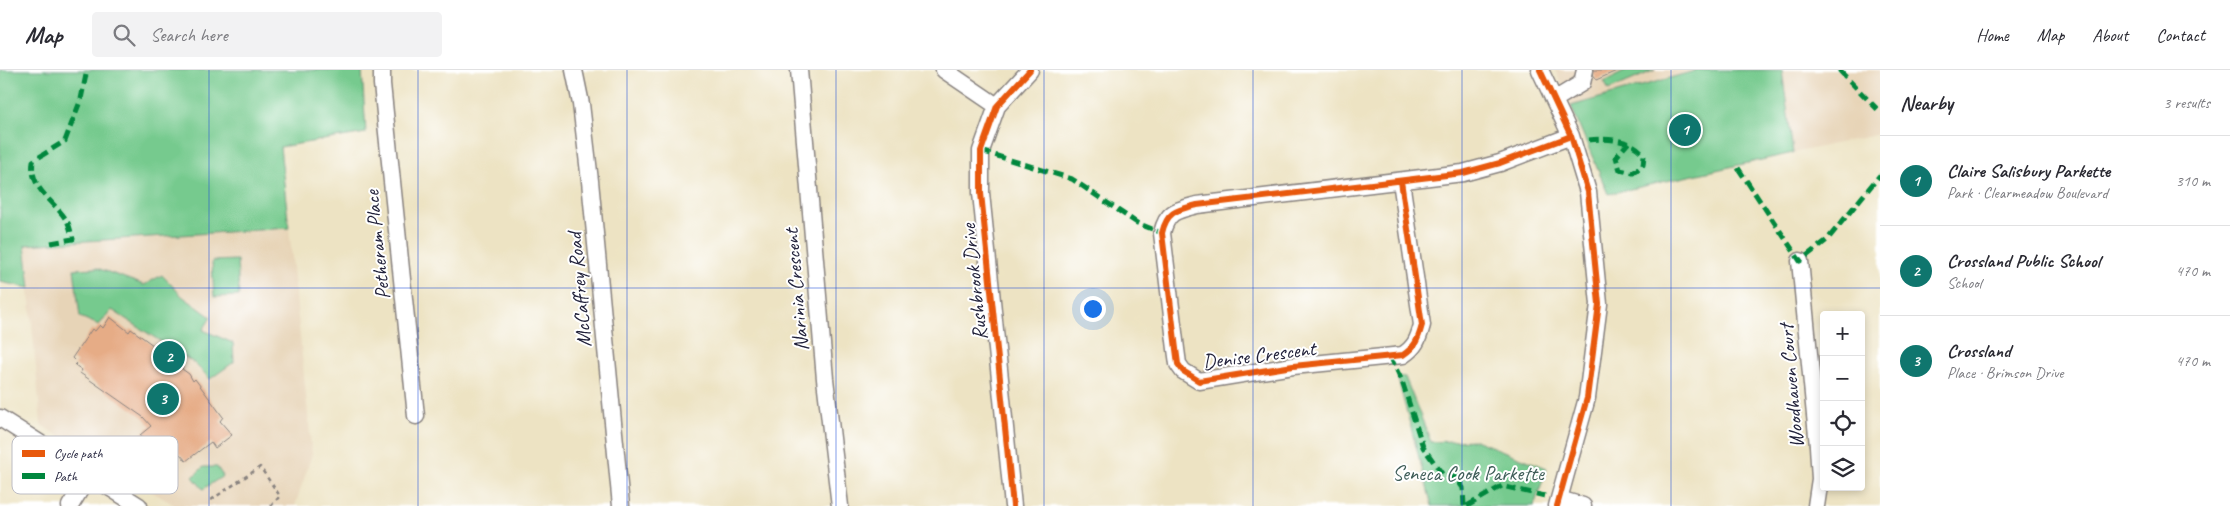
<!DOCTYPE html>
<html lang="en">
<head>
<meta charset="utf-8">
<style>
  :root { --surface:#fff; --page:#f2f2f3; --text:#2b2b33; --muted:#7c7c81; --line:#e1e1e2; --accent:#0f766e }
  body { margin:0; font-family:Caveat,sans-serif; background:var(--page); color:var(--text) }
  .controls { position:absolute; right:15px; bottom:15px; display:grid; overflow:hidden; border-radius:5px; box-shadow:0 2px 8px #0003 }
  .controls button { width:45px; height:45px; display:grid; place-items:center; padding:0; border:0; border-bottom:1px solid var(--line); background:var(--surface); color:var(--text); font:25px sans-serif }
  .you { position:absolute; left:1092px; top:238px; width:18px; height:18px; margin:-12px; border:4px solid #fff; border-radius:50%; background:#1a73e8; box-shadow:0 0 0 8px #1a73e833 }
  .badge { display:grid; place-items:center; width:32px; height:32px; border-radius:50%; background:var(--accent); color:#fff; font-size:16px; font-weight:700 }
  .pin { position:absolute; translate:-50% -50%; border:2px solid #fff; box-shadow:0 1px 5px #0006 }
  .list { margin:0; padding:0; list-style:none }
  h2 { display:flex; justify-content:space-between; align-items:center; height:65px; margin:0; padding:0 20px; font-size:21px }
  h2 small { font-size:16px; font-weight:400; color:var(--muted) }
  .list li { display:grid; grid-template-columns:32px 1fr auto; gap:15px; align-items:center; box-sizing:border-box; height:90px; padding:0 20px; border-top:1px solid var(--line) }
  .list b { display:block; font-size:19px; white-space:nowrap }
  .list p { margin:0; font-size:16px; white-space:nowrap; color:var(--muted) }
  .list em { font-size:16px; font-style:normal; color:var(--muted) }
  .icon { flex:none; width:28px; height:28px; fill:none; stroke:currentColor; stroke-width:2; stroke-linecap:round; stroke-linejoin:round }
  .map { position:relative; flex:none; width:1880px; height:436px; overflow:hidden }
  header { display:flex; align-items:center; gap:30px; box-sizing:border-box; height:70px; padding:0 25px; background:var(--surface); border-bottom:1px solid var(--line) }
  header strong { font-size:24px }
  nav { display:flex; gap:28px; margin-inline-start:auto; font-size:18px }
  .search { width:350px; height:45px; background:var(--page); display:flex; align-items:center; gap:12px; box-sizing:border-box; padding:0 18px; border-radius:5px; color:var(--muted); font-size:19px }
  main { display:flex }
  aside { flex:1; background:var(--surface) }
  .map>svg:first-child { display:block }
</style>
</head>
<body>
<header>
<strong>Map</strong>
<div class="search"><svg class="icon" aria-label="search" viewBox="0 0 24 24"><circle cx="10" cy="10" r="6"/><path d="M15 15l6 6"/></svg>Search here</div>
<nav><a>Home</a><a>Map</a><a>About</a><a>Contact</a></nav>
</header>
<main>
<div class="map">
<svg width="1880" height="436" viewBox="0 0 1880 436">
  <rect width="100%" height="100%" fill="#fff"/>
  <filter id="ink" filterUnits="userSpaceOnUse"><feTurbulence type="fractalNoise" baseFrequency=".02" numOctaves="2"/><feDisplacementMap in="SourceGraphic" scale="10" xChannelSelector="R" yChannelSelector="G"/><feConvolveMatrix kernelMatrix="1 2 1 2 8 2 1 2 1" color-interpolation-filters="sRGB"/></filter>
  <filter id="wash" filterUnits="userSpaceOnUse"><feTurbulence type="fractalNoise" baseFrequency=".0096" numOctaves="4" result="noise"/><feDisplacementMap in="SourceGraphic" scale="20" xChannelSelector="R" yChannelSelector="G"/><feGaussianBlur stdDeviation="1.12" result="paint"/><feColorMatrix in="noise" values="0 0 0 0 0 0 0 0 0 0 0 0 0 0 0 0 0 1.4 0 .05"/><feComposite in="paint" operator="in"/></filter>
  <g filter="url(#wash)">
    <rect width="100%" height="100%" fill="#ede3c3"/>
    <!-- built -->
    <path fill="#e7d4b7" d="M1555,0h143l-127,36z
      M1782,0h98v64l-87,19z
      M289,158l23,226 -17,52h-119l-135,-81 -16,-180z"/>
    <!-- green -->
    <path fill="#76ca8e" stroke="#4c7664" d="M0,0h362l4,63 -86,14 9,81 -264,17 5,43 -30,-6z
      M1628,0h27l-46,20 -5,-8z
      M1698,0h84l11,83 -185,41 -37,-88z
      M237,190l2,36 -25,1 -2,-36z
      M97,198l47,17 18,-10 20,21 29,21 -8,13 30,13 1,19 -24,17 -16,-16 -82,-53 -13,15 -19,-8 -6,-48z
      M1397,306l8,1 26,65 44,-2 72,28 -13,38h-102z
      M203,397h14l6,9 -20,13 -10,-12z"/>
    <g id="blocks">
      <!-- building -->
      <path fill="#e6ac86" d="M1591,0h28l-23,10z
        M110,247l19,15 2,-3 52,38 -1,2 7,5 4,7 2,-2 28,38 -3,4 12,14 -17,13 -4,-6 -25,19 -6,-7 -16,14 -24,-33 11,-9 -8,-9 -63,-44 2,-3 -7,-5 2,-2 -5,-5 20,-29 3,2 5,-6 3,3z"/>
    </g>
  </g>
  <g filter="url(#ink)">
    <use href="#blocks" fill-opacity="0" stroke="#88827f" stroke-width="1"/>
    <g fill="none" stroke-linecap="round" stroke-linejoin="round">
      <defs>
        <path id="minor" d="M382,0v14l34,332
          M574,0l7,34 9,77 31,325
          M799,0l26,309 15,127
          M944,0l53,36
          M1540,0l31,66 17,56 11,112 -12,94 -30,108
          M1554,30l28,-17 3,-13
          M1401,111l21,144c-4,15 -7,22 -19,30l-110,11 -94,15 -16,-10 -5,-7 -2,-15 -14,-116c5,-22 15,-23 35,-28l266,-32 37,-10 71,-27
          M1800,191l18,185 2,33 -4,27
          M0,348l139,88
          M1559,429l24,7
          M70,436l19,-31
          M1013,436l-32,-313v-42l16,-45 33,-36"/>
      </defs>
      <!-- minor casing -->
      <use href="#minor" stroke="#88827f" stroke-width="19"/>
      <!-- path -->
      <path stroke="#88827f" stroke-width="2.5" stroke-dasharray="4 4" stroke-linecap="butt" d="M211,430l49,-33 20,29 -9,10"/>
      <!-- minor -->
      <use href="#minor" stroke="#fff" stroke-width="16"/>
      <!-- quiet -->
      <path stroke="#00873e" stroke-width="5" stroke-dasharray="10 5" stroke-linecap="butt" d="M1839,0l41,42
        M1589,70c18,-2 44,-1 55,15l-1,10 -10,8 -13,-3 -4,-13 13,-15
        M981,81l91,28 65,44 25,10
        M1738,98l62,93 27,-21 53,-65
        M51,173l22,-4c-2,-5 -3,-13 -6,-18 -13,-21 -38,-32 -34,-60l32,-20 16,-42 6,-29
        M1390,286l12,25 21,66 20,28 13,3 7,10 1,18
        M1467,436l35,-20 43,10"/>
      <defs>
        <path id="cycleway" d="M1540,0l31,66 17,56 11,112 -12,94 -30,108
          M1401,111l21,144c-4,15 -7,22 -19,30l-110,11 -94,15 -16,-10 -5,-7 -2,-15 -14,-116c5,-22 15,-23 35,-28l266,-32 37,-10 71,-27
          M1013,436l-32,-313v-42l16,-45 33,-36"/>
      </defs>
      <!-- cycleway casing -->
      <use href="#cycleway" stroke="#fff" stroke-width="9"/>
      <!-- cycleway -->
      <use href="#cycleway" stroke="#e8590c" stroke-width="6"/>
    </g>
  </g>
  <!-- grid -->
  <path fill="none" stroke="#1d4ed8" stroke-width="1" stroke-opacity="0.55" d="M209,0v436M418,0v436M627,0v436M836,0v436M1044,0v436M1253,0v436M1462,0v436M1671,0v436M0,218h1880"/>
  <g text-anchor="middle" stroke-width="4" stroke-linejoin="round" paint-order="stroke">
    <!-- street labels -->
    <g font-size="21" fill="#22223b" stroke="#fff">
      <text transform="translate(377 175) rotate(-96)" y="7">Petheram Place</text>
      <text transform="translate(974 212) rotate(-96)" y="7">Rushbrook Drive</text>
      <text transform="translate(579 220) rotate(-95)" y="7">McCaffrey Road</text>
      <text transform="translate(796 220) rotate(-95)" y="7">Narinia Crescent</text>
      <text transform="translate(1259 285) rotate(-7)" y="7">Denise Crescent</text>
      <text transform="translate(1791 316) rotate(-95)" y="7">Woodhaven Court</text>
    </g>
    <!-- park labels -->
    <g font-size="21" fill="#3f5d58" stroke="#fff">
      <text x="1468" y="410">Seneca Cook Parkette</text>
    </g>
  </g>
  <!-- legend -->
  <rect x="12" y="366" width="166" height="58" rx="8" fill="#fff" stroke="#bdbdc4" stroke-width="1"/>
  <rect x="22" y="380" width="23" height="7" fill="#e8590c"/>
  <rect x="22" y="403" width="23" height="6" fill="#00873e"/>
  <g font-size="14" fill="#22223b">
    <text x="54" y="388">Cycle path</text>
    <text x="54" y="411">Path</text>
  </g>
</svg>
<div class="controls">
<button>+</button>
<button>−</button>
<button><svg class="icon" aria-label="locate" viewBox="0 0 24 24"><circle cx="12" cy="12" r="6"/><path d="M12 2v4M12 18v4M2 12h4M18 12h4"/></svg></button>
<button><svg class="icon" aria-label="layers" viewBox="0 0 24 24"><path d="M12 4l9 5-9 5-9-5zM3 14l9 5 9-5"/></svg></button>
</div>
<div class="you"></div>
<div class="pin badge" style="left:1685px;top:60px">1</div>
<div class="pin badge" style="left:169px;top:287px">2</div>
<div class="pin badge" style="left:163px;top:329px">3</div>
</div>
<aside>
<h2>Nearby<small>3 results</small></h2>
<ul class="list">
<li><span class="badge">1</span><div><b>Claire Salisbury Parkette</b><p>Park · Clearmeadow Boulevard</p></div><em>310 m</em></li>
<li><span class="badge">2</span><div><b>Crossland Public School</b><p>School</p></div><em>470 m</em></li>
<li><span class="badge">3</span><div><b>Crossland</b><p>Place · Brimson Drive</p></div><em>470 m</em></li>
</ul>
</aside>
</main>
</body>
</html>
